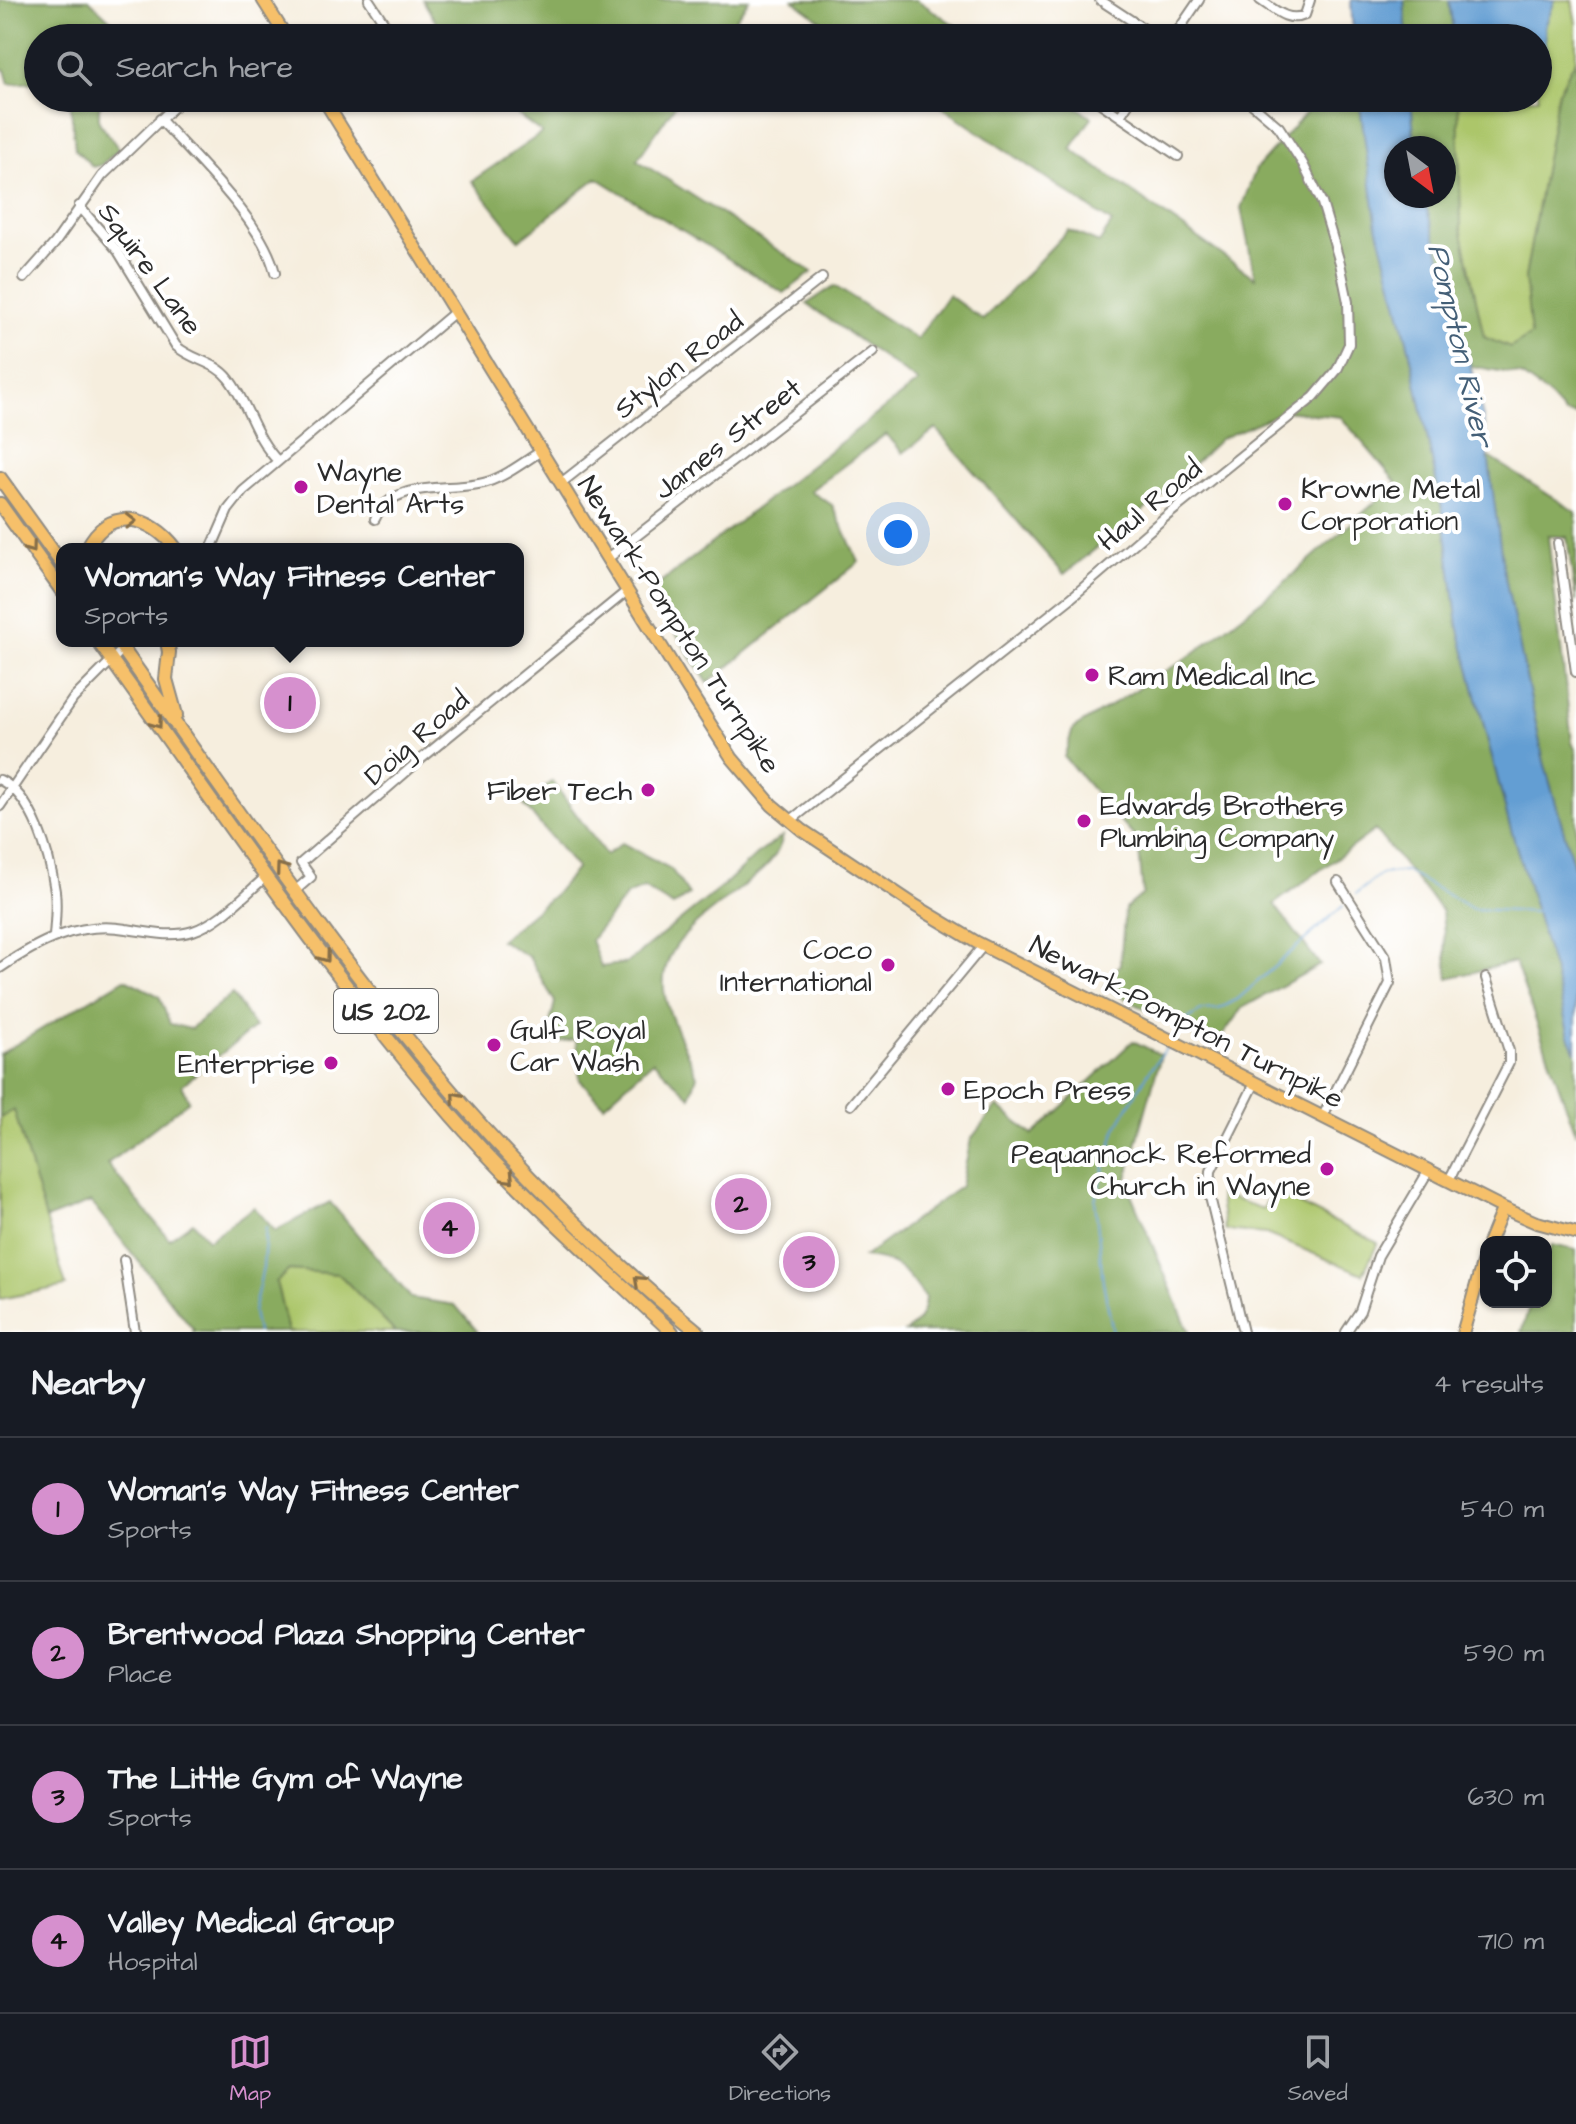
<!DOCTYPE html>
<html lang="en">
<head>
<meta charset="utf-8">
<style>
  :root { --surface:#171b24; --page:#242831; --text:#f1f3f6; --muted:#9ea1a6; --line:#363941; --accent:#d690ce }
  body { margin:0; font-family:"Architects Daughter",sans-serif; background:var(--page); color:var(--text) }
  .controls { position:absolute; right:24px; bottom:24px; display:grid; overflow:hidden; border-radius:16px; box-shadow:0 2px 6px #0004 }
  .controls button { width:72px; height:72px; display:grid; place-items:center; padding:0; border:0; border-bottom:2px solid var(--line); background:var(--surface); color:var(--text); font:40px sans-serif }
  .compass { position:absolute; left:1384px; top:136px; width:72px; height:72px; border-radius:50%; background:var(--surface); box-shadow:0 2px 6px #0004; rotate:148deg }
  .you { position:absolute; left:898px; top:534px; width:28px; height:28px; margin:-20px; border:6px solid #fff; border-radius:50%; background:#1a73e8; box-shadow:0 0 0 12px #1a73e833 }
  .badge { display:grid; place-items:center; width:52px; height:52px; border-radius:50%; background:var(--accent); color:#111; font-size:26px; font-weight:700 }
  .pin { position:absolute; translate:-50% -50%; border:4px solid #fff; box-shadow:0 2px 8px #0006 }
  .popup { position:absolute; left:56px; top:543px; width:468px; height:104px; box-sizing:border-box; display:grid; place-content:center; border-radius:16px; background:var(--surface); filter:drop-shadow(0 2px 6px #0005); font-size:26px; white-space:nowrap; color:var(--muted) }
  .popup b { font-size:30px; color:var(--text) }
  .popup::after { content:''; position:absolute; left:50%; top:100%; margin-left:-16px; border:16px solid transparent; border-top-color:var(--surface) }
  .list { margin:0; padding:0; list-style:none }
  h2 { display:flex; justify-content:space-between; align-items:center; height:104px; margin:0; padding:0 32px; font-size:34px }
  h2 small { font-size:26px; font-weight:400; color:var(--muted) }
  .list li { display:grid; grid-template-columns:52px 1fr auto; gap:24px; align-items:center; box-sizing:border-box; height:144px; padding:0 32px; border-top:2px solid var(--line) }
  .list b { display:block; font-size:30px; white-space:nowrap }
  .list p { margin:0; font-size:26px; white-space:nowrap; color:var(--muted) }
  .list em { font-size:26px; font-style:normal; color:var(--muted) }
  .icon { flex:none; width:44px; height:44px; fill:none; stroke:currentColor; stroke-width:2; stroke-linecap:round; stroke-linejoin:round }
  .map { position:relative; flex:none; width:1576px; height:1332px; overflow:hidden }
  .search { position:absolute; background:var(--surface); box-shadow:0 2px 6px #0004; left:24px; right:24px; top:24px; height:88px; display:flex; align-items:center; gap:20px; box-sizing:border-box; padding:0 28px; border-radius:44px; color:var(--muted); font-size:30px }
  .sheet { height:680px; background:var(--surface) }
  nav { display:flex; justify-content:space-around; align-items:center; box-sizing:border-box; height:112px; border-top:2px solid var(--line); background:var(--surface); font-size:22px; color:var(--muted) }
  nav a { display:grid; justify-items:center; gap:4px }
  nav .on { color:var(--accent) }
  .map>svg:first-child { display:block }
</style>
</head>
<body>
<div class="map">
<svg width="1576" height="1332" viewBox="0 0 1576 1332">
  <rect width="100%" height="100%" fill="#fff"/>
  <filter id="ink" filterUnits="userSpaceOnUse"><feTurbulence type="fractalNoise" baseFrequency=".0125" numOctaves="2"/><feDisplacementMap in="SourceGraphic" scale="16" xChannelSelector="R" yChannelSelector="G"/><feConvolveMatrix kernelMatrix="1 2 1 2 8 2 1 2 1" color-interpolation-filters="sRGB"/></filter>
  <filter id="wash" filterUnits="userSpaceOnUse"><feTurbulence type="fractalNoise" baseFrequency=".006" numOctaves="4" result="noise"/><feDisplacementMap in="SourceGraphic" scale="32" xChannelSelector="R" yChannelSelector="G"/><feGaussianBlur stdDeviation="1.8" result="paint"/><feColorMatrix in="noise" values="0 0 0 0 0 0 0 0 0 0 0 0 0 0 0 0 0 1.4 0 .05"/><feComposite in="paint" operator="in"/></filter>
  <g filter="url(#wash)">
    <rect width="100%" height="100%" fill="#f6eede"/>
    <!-- green -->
    <path fill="#acc66b" stroke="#6c784b" stroke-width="2" d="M1555,0h17l4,24v35l-18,33 -33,186 7,57 -22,13 -26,-10 -23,-110 -3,-130h80v-29l8,-19 -1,-23z
      M14,1110l52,176 -66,13v-181z
      M1272,1191l106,52 -15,31 -97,-40 -41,-4 -6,-36 44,15z
      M289,1270l50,4 56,58h-107l-12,-50z"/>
    <!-- forest -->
    <path fill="#89ab5f" stroke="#5a6b45" stroke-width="2" d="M0,0h89l41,38h-92v44l-29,2 -4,-14 -5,-2z
      M423,0h326l-27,38h-277z
      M793,0h124l57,38h-129z
      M1404,0h45l5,38h-47z
      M1576,59v356l-11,-1 -18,-20 -26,-19 -50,-9 -48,-170h21v-48h-29l-4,-50h47l3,130 23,109 26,11 21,-13 -6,-57 33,-186z
      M70,98h38l-9,9v15l20,27 -18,16 -8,2 -18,-18z
      M495,98h185l-43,62 175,112 -28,21 -187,-115 -78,62 -47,-59 70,-48z
      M929,98h134l29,19 -21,32 184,129 -14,-70 15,-39 63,-71h40l18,124 32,126 35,170 14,107 50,194 47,156 14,61 7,16v82l-61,-172 -67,16 -6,-67 -67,-81 -101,74 46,61 -78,43 -28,40 -109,-61 15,-23 5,-55 18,-15 -5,-53 -74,-84 9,-28 117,-73 90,-70 117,-103 -56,-66 -57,-6 -64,28 -62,60 -94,75 -128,-145 -33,24 -17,-19 -76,57 22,14 27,57 -151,121 -59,-91 269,-210 -111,-78 27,-18 83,53 31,-44 35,25 85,-90 31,13 13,-20z
      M1488,456l88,56v90l-9,-65 -19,-1 24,206 4,10v122l-32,-112 -41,-194z
      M552,781l54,74 16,-12 49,26 18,26 -16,11 -29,-18 -17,7 -36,45 10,27 26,-4 96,-77 33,-31 27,-19c-5,22 -19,33 -36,47 -35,29 -93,61 -82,113 5,25 22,56 32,80l-7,21 -37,-36 -49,44 -24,-25 -4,-41 -31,5 10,-42 -26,-45 -29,-17 55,-46 22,-26 -53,-63z
      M125,979l34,17 11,28 20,5 42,-35 23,33 -73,58 7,16 -82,63 62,75 24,-17 15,18 46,-33 21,24 55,-29 81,96 44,7 23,27h-83l-56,-58 -50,-4 -13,12 12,50h-95l1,-2 -103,-128 -45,17 -32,-109 -14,8v-64z
      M1133,1041l28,14 -35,127 63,150h-284c13,-9 19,-18 20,-34 -18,-27 -27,-38 -61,-41l97,-71 10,-47 26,-33 36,29z
      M1552,1245l24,5v82h-55l10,-30h15v-42z"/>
    <!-- water -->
    <path fill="#639ed3" stroke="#47647f" stroke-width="2" d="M1351,0h53l3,38h-54z
      M1449,0h106l-10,27 1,23 -8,19v-31h-79l-6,-8z
      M1359,98h52l4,50h-19v48h27l40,139 20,82 20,151 41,194 32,112v178l-7,-16 -14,-61 -47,-156 -50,-194 -14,-107 -35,-170 -33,-126z"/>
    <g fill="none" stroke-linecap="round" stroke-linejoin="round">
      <!-- stream -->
      <path stroke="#639ed3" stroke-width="2" d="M1356,894l25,-20 24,-3 68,38 63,3
        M1177,1033l11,-14 14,-9 17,-1 19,-10 105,-93
        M257,1332l-4,-20 10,-44 3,-41
        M1113,1332l-10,-50 -8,-82 21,-72 32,-55 19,-26"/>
    </g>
  </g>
  <g filter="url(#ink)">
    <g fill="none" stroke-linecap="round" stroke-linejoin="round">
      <defs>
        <path id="minor" d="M369,0l25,38
          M1100,0l58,38
          M1260,0c14,9 28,23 45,15l5,-15
          M1173,38l26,-38
          M1093,98l85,58
          M1120,116l12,-18
          M160,119c36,41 103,102 115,154
          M79,206l39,45 58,95c17,15 39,15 53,33 20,26 25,58 49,82
          M24,278l31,-35 47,-67 81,-78
          M561,483l261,-205
          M375,519c18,-42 77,-26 112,-37 19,-6 37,-20 54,-31
          M1558,543l18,129
          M211,549l17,-39 15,-19 212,-179
          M607,559l266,-207
          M0,780c34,16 50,77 55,111 2,15 0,31 -1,45
          M0,806l73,-107 58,-58
          M790,821l281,-223 93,-80 150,-121 23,-27 12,-26 -1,-42 -8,-39 -18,-60 -19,-39 -24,-37 -34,-29
          M296,890l15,-13 -10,-14 120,-104 206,-168
          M0,968c38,-26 78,-47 126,-39 22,3 45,9 67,2 28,-9 52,-37 74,-55
          M851,1105l132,-159
          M1323,1116l67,-133 -4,-25 -48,-76
          M1449,1180l60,-117v-12l-23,-73
          M124,1260l11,72
          M1243,1332l-33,-135 1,-26 44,-88
          M1346,1332l14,-21 18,-55 51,-86"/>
        <path id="major" d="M263,0l24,38
          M323,98l366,593 43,67 40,47 30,25 114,76 60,36 527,266 32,14 41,11
          M1489,1242l14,-34
          M1463,1332l23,-81"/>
        <path id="highway" d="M0,478l62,86
          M0,504l62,87
          M87,549c21,-44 64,-34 89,0
          M98,641c115,160 225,326 354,475 68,78 145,145 220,216
          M117,641c112,157 220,319 347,465 71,81 150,158 234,226
          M167,641l2,11 -3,27 10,36"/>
      </defs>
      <!-- minor casing -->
      <use href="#minor" stroke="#908c84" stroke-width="12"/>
      <!-- major casing -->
      <use href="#major" stroke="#908c84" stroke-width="15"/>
      <!-- highway casing -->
      <use href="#highway" stroke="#908c84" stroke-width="16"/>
      <!-- minor -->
      <use href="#minor" stroke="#fff" stroke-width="8"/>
      <!-- major -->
      <use href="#major" stroke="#f6c06b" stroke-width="11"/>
      <!-- highway -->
      <use href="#highway" stroke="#f6c06b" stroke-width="12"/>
    </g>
    <!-- one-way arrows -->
    <defs><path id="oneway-chevron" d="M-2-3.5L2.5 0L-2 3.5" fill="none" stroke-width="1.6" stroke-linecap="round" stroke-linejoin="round" transform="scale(2)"/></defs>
    <g stroke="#866e48">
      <use href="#oneway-chevron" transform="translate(131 521)"/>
      <use href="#oneway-chevron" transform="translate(31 548) rotate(54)"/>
      <use href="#oneway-chevron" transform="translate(157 723) rotate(54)"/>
      <use href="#oneway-chevron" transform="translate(281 868) rotate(-126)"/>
      <use href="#oneway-chevron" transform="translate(325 957) rotate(54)"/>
      <use href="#oneway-chevron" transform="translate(456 1097) rotate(-131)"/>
      <use href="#oneway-chevron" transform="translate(509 1178) rotate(46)"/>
      <use href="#oneway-chevron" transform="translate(639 1281) rotate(-138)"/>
    </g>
  </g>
  <!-- markers -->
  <g fill="#b5179e" stroke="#fff" stroke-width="3">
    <circle cx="301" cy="487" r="8"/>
    <circle cx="1285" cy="504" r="8"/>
    <circle cx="1092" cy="675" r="8"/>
    <circle cx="648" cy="790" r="8"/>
    <circle cx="1084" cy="821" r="8"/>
    <circle cx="888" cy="965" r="8"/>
    <circle cx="494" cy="1045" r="8"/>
    <circle cx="331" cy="1063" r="8"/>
    <circle cx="948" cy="1089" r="8"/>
    <circle cx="1327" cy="1169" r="8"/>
  </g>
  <g text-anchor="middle" stroke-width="8" stroke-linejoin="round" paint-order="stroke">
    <!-- shield labels -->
    <rect fill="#fff" stroke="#6b6b6b" stroke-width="2" x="334" y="989" width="104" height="44" rx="6"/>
    <g font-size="26" font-weight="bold" fill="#2b2b2b">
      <text x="386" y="1020">US 202</text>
    </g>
    <!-- street labels -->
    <g font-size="28" fill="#2b2b2b" stroke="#fff">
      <text transform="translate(151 268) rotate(54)" y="10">Squire Lane</text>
      <text transform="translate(678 364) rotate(-38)" y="10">Stylon Road</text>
      <text transform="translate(727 438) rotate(-38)" y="10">James Street</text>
      <text transform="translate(1149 504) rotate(-40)" y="10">Haul Road</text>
      <text transform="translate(680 624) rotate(57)" y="10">Newark-Pompton Turnpike</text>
      <text transform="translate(416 737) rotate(-41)" y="10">Doig Road</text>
      <text transform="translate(1187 1021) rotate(27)" y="10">Newark-Pompton Turnpike</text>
    </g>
    <!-- poi labels -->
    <g font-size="28" fill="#2b2b2b" stroke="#fff" text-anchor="start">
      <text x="317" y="481">Wayne<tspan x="317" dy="32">Dental Arts</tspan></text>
      <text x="1301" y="498">Krowne Metal<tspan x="1301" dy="32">Corporation</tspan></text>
      <text x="1108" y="685">Ram Medical Inc</text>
      <text x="632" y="800" text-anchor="end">Fiber Tech</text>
      <text x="1100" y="815">Edwards Brothers<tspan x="1100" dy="32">Plumbing Company</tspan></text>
      <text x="872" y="959" text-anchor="end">Coco<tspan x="872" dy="32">International</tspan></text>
      <text x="510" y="1039">Gulf Royal<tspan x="510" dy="32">Car Wash</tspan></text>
      <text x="315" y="1073" text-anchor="end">Enterprise</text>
      <text x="964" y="1099">Epoch Press</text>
      <text x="1311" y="1163" text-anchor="end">Pequannock Reformed<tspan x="1311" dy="32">Church in Wayne</tspan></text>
    </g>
    <!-- water labels -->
    <g font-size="30" font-style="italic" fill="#445f77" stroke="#fff">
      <text transform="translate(1461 345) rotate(77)" y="10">Pompton River</text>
    </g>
  </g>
</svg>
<div class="controls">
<button><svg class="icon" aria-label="locate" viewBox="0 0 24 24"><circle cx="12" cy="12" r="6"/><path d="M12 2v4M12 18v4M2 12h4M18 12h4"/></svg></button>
</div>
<svg class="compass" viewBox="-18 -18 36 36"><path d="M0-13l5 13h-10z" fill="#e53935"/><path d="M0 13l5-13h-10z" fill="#9ea1a6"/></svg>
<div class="you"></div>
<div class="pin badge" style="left:290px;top:703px">1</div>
<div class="popup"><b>Woman's Way Fitness Center</b>Sports</div>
<div class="pin badge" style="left:741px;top:1204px">2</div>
<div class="pin badge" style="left:809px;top:1262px">3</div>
<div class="pin badge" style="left:449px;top:1228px">4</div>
<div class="search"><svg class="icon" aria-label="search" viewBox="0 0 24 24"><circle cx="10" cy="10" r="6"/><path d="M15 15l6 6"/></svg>Search here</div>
</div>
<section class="sheet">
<h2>Nearby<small>4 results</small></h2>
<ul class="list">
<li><span class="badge">1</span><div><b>Woman's Way Fitness Center</b><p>Sports</p></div><em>540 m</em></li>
<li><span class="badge">2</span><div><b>Brentwood Plaza Shopping Center</b><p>Place</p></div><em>590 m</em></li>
<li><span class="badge">3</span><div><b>The Little Gym of Wayne</b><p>Sports</p></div><em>630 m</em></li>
<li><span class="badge">4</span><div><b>Valley Medical Group</b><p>Hospital</p></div><em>710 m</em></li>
</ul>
</section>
<nav>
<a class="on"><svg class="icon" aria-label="map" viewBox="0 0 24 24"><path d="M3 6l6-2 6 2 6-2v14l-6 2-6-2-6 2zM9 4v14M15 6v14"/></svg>Map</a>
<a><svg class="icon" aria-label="directions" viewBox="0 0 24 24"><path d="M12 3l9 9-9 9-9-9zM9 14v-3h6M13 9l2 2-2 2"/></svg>Directions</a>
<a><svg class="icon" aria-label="saved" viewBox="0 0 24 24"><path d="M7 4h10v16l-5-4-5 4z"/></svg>Saved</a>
</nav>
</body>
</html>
